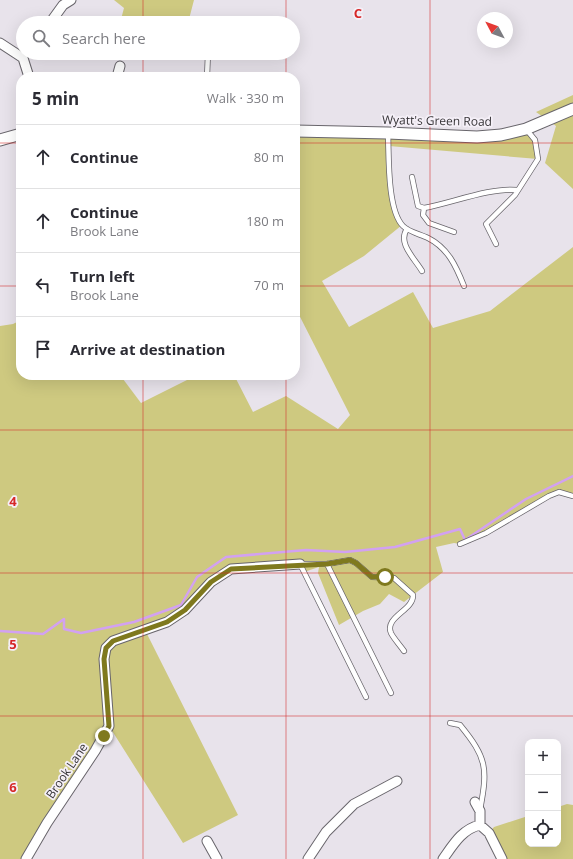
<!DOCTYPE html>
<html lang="en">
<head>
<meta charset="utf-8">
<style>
  :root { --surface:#fff; --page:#f2f2f3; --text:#2b2b33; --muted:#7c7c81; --line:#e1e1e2 }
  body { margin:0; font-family:"Open Sans",sans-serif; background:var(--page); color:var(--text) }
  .controls { position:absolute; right:12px; bottom:12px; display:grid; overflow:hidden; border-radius:8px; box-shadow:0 4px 16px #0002 }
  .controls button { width:36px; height:36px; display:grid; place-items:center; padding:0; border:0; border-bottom:1px solid var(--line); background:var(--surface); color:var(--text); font:20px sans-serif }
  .compass { position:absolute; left:477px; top:12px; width:36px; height:36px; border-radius:50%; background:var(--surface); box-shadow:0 4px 16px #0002; rotate:311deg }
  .stop { position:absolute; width:12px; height:12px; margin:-9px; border:3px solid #7f791e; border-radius:50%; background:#fff }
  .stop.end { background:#7f791e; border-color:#fff; box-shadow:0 1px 4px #0008 }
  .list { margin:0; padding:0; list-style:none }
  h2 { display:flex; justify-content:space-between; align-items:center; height:52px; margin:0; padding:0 16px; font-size:17px }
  h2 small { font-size:13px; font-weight:400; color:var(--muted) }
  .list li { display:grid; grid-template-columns:26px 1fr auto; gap:12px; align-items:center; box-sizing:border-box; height:64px; padding:0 16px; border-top:1px solid var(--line) }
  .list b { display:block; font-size:15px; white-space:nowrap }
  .list p { margin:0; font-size:13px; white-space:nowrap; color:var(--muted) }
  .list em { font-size:13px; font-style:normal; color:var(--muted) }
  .icon { flex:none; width:22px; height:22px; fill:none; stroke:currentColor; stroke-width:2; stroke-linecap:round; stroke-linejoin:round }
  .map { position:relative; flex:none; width:573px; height:859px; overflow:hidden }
  .search { position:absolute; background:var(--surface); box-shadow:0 4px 16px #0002; left:16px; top:16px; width:284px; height:44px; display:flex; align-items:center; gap:10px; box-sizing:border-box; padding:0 14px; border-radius:22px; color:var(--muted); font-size:15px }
  .panel { position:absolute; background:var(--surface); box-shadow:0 4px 16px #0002; left:16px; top:72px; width:284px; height:308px; border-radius:16px }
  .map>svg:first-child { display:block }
</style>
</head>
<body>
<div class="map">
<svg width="573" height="859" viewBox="0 0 573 859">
  <rect width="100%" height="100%" fill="#e8e3eb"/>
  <!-- green -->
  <path fill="#cec980" d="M114,0h80l-6,23h-68l4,-15z
    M573,95v94l-28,-26 11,-37 -20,-14z
    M526,129l9,11 3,19 -149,-13 2,52 11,27 -38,31 -42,25 27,46 64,-35 20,36 57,-17 83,-64v249l-14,-4 -99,52 -6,-1 -18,4 7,25 -39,30 -15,-8 -9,10 -17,7 -24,14 -21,-52 1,-6 -15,5 -4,-8 -69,5 -46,41 -40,20 93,185 -55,28 -74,-117 -83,133h-26v-533l13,-2 8,-4v55h99l21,28 56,-28h37l19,37 33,-16 52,33 12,-14 -55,-108v-176l155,5z
    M567,804l6,1v54h-71l-13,-26 5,-6 34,-11v28h30v-37z"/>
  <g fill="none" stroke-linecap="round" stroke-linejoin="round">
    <!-- stream -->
    <path stroke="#d2a1f1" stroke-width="2.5" d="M0,631l43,3 21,-15v10l17,4 53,-11 47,-17 16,-28 29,-20 80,-7 39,2 50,-5 65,-18 5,11 61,-41 47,-23"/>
    <defs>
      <path id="service" d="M207,77l1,-24
        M388,133c1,22 -1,77 15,93 6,6 17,8 25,12 20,10 28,28 36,48
        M412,177l6,29 6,2c27,-5 68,-21 93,-18
        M424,208l-1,7 6,8 25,9
        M407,229c-10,14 8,30 15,42
        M496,244l-10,-20 29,-29 23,-36 -3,-19 -9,-11
        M460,544l26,-11 63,-37 10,-4 14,4
        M300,564h27l23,-4 6,3 16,14 22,1 19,17c1,15 -29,22 -22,38 3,6 9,12 13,18
        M300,564l66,133
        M327,564l64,129
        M450,723l10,2c27,33 28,43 20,85"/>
      <path id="minor" d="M50,23l13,-18 8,-5
        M0,43l23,15 6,19
        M117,77l3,-11
        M475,802l5,9v14
        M207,841l10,18
        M26,859l21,-36 48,-72 14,-25 -5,-67 2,-11 7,-7 54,-19 18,-12 26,-28 20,-13 69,-5
        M308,859l18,-27 28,-28 43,-23
        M443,859c10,-14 19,-30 37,-34l9,8 13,26"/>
      <path id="tertiary" d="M295,131l93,2 89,4 24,-2 25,-6 47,-20
        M0,140l21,-6"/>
    </defs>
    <!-- service casing -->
    <use href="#service" stroke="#68656b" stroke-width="6"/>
    <!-- minor casing -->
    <use href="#minor" stroke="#68656b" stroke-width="11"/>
    <!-- tertiary casing -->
    <use href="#tertiary" stroke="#68656b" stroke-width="13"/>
    <!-- service -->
    <use href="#service" stroke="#fff" stroke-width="4.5"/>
    <!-- minor -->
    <use href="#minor" stroke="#fff" stroke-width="9"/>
    <!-- tertiary -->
    <use href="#tertiary" stroke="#fff" stroke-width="11"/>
  </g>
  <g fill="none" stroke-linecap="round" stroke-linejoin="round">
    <!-- route -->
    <path stroke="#7f791e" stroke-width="5" d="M104,736l5,-10 -5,-67 2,-11 7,-7 54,-19 18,-12 26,-28 20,-13 96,-5 23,-4 6,3 16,14h13"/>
  </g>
  <!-- grid -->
  <path fill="none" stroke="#d62828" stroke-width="1" stroke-opacity="0.55" d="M143,0v23M286,0v23M430,0v859M143,53v24M286,53v24M0,143h21M295,143h278M0,286h21M295,286h278M143,375v484M286,375v484M0,430h573M0,573h573M0,716h573"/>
  <g text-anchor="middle" stroke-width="3.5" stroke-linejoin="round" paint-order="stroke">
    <!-- street labels -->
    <g font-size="12" fill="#373538" stroke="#f5f0f8">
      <text transform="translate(437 121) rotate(1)" y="4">Wyatt's Green Road</text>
      <text transform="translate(67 771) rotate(-56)" y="4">Brook Lane</text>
    </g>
  </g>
  <g font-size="13" text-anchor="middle" font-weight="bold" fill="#d62828" stroke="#f5f0f8" stroke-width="3.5" stroke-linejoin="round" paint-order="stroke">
    <text x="358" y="18">C</text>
    <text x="13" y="506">4</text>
    <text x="13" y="649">5</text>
    <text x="13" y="792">6</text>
  </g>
</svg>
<div class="controls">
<button>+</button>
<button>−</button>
<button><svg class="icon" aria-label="locate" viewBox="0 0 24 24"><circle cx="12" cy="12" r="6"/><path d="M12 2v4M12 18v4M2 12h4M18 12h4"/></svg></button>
</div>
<svg class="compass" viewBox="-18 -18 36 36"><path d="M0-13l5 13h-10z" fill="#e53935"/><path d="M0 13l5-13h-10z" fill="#7c7c81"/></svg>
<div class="stop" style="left:385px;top:577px"></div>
<div class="stop end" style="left:104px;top:736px"></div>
<div class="search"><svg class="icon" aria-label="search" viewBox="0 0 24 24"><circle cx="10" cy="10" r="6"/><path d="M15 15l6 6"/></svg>Search here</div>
<section class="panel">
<h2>5 min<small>Walk · 330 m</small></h2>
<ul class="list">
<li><svg class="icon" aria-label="ahead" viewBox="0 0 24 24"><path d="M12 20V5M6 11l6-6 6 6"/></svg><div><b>Continue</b></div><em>80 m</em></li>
<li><svg class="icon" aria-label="ahead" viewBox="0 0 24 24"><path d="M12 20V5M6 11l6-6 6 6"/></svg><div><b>Continue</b><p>Brook Lane</p></div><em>180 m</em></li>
<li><svg class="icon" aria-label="left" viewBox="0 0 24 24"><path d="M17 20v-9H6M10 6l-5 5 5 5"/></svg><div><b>Turn left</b><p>Brook Lane</p></div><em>70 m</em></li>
<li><svg class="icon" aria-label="arrive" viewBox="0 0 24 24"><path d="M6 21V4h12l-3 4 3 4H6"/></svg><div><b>Arrive at destination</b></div></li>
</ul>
</section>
</div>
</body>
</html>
